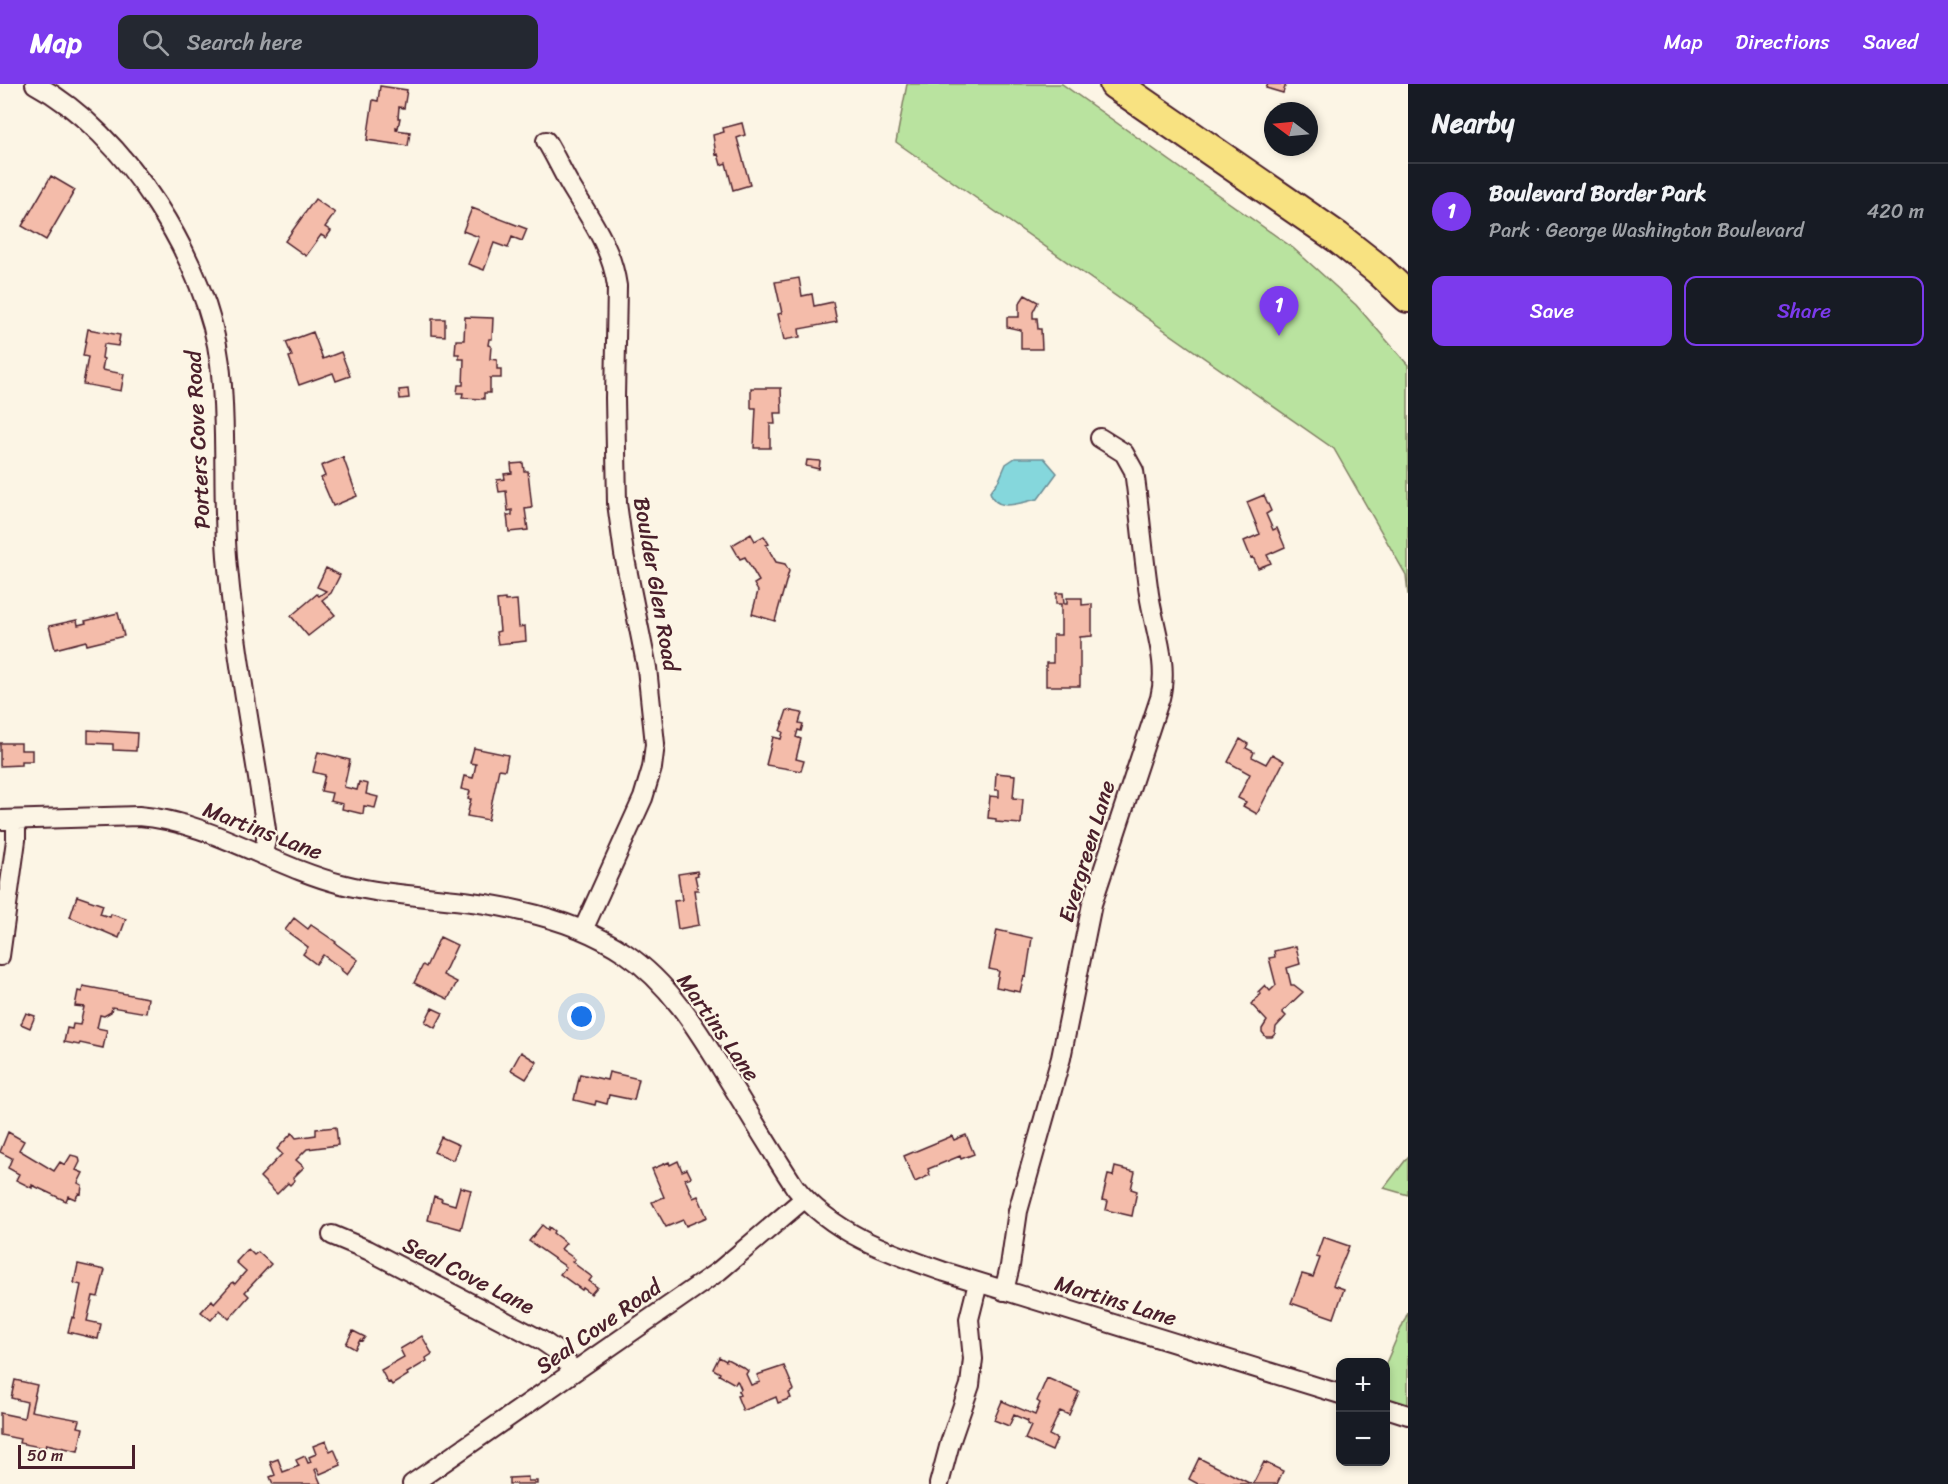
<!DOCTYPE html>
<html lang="en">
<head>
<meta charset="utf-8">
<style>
  :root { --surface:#171b24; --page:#242831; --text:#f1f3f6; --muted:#9ea1a6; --line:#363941; --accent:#7c3aed }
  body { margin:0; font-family:Sriracha,sans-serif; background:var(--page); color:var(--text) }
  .controls { position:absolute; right:18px; bottom:18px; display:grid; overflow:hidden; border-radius:12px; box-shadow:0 3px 9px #0003 }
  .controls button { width:54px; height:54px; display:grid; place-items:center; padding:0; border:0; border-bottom:2px solid var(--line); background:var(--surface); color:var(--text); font:30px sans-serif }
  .compass { position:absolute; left:1264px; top:18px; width:54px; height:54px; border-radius:50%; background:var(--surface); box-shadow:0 3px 9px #0003; rotate:286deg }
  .scale { position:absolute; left:18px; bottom:15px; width:117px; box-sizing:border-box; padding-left:6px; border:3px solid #4a1f2b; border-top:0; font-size:16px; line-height:21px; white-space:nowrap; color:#4a1f2b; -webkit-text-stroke:4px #fcf5e5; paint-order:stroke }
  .you { position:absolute; left:582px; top:933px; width:21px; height:21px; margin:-15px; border:4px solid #fff; border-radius:50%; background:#1a73e8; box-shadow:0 0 0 9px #1a73e833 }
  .badge { display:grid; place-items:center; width:39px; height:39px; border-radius:50%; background:var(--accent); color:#fff; font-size:20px; font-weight:700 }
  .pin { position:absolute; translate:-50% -50px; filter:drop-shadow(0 2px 3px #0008) }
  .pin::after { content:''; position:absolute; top:32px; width:21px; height:18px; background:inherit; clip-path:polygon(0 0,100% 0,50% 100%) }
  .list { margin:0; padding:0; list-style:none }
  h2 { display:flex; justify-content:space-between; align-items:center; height:78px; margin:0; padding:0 24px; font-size:26px }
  h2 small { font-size:20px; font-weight:400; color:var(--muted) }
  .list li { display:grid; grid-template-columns:39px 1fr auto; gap:18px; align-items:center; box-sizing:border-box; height:96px; padding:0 24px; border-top:2px solid var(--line) }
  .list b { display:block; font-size:22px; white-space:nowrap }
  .list p { margin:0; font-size:20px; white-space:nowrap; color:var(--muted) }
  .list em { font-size:20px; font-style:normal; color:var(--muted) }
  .actions { display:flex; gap:12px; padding:18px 24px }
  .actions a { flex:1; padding:14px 0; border:2px solid var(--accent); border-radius:12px; text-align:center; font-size:21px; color:var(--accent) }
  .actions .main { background:var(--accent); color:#fff }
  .icon { flex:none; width:33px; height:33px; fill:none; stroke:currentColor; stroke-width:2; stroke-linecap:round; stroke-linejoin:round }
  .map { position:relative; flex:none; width:1408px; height:1400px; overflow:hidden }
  header { display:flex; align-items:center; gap:36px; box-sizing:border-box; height:84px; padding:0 30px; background:var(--accent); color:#fff }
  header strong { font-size:28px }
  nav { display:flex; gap:33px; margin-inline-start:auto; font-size:21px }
  .search { width:420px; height:54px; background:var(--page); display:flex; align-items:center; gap:15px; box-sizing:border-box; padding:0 21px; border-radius:12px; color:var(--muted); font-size:22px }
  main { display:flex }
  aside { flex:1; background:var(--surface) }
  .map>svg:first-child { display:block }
</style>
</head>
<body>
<header>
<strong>Map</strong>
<div class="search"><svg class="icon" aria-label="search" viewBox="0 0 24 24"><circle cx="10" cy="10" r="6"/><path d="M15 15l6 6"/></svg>Search here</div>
<nav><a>Map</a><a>Directions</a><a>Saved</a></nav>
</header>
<main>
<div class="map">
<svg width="1408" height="1400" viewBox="0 0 1408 1400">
  <rect width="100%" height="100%" fill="#fcf5e5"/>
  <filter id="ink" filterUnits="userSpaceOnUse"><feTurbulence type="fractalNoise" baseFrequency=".0167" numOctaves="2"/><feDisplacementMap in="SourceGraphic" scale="12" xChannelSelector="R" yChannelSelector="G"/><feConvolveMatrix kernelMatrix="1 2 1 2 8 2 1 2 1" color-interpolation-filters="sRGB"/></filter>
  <g filter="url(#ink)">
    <!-- green -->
    <path fill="#b9e39f" stroke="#828165" stroke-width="1.5" d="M907,0h155l231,164 63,57 52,60v230l-2,-20 -72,-126 -438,-307z
      M1408,1073v38l-24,-7z
      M1408,1228v94l-22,-7v-36z"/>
    <!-- water -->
    <path fill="#85d7dc" stroke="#6d8d95" stroke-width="1.5" d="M1015,374h29l13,15 -19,26c-17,3 -42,15 -48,-7l9,-12 7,-16z"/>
    <!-- building -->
    <path fill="#f4bcaa" stroke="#4a1f2b" stroke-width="1.5" d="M1268,0h18l-3,9 -17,-5z
      M380,2l27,4 -3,18 -5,-1 -1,11h2l-2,10 -2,-1v3l14,2 -2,14 -41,-6 6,-40 5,1z
      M742,39l3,12 -8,3 13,47 -17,5 -7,-27 -5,2 -3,-11 -2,1 -3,-20 11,-3 -1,-4z
      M51,92l24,14 -29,50 -24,-14z
      M315,115l20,14 -10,14 6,4 -5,7 -5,-3 -15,21 -21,-15z
      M472,124l55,21 -5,12 -10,-4 -4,11 -14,-5 -10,27 -16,-6 11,-27 -16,-6z
      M799,194l3,18 10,-2 2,12 19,-4 4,20 -38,7 1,8 -16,3 -6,-26 4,-1 -7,-31z
      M1025,211l13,7 -5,10v6h4l1,11h3l1,20h-21v-19l-14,-3v-10h12v-13z
      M465,233l28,1 -1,21h-3l-1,6 3,1 -1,13 7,1v9h4v9h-11v15h-6v6l-22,-1 1,-5h-6l1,-8h5l1,-26h-5v-5h-4l1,-14h8z
      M432,235h13v17l-13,-1z
      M88,245l32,6 -2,11 -14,-2 -2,14 2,1 -2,11 22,4 -3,17 -38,-7 5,-27 -5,-1z
      M313,248l10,27 18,-7 9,24 -14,5 -3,-8 -34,12 -10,-28 3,-1 -6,-14z
      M751,304h30l1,25h-8l1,11h-5v24h-16l2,-40h-5z
      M408,305l1,9 -9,1 -1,-9z
      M343,373l14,39 -24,10 -12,-28 4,-2 -4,-10z
      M807,376l13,1 -1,8 -13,-3z
      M523,379l1,8h4l4,37 -7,1 3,21 -19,2 -2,-17h5v-5l-4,1 -2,-20 -7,1 -2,-12 8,-1 -1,-5 8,-1 -1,-9z
      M1264,411l7,16 -5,3 7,16 4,-2 8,19 -18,8 4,8 -13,5 -5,-11 -2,1 -7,-17 16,-7 -13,-32z
      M751,450l4,7 9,-5 5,8 -3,1 10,17 9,2 4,7 -14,50 -23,-7 6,-23 -4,-7 5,-3 -14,-24 -5,2 -8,-14z
      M326,484l14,7 -9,18 -9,7 13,15 -27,21 -17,-20 26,-22 2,2 7,-5 -9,-4z
      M1056,509h7l1,11h3v-6h15v7l10,-1v32l-12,1v49h-34v-23h7v-28h8v-31h-5z
      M505,515v2l12,-1 2,27 6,-1 1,15 -28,3 -2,-12 4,-1 -3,-31z
      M118,529l6,23 -37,9 -1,-4 -31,8 -6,-23 28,-6 1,5 8,-2 -1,-2z
      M787,626l15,3 -3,10 4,1 -2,7 -3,-1 -2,7 5,2 -5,20 8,2 -3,10 -35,-6 7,-28 8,2 2,-7 -3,-1z
      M88,646l49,3 -1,18 -23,-1v-6l-25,-1z
      M1240,655l8,5 -2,4 8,4 -2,5 14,7 6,-10 12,7 -27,53 -14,-8 3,-4 -8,-4 12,-24 -22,-12z
      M0,659h21v7h11v11h-11v4l-21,1z
      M474,664l34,7 -3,15 -6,-1 -11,51 -21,-4 4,-17h-3l2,-8 -9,-2 3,-13 9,2 3,-14 -6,-1z
      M318,668l32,8 -6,27 13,3 2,-8 9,2 -2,10 12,3 -3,11 -11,-2 -1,8 -21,-5 1,-5 -13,-3 2,-8 -11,-2 4,-16 -12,-3z
      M996,689l19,2 -2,23 10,1 -2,25 -25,-2v-3l-8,-1 2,-22 9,1v-7h-4z
      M697,787l1,4 -3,1 3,14h-4l5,35 -21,4 -4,-28 8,-1 -4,-26z
      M77,812l26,9 -3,9 10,3 1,-3 15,5 -7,19 -49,-21z
      M294,834l14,11 3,-4 25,17 -1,1 23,17 -11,15 -6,-5 1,-1 -19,-14 -7,9 -13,-10 5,-7 -23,-17z
      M997,846l35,8 -6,39 -2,-1 -4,16 -24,-5 3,-16 -10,-2z
      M440,853l17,8 -14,30 14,7 -9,17 -34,-16 9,-18 3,2z
      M1296,862l4,18 -13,4 4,17h3l9,7 -21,20 4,4 -10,11 -1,7 -3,3h-6l-4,-5v-3l5,-8 -16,-17 10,-10 -3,-2 7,-7 5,6 6,-6 -7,-27 6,-1 -1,-6z
      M83,902l65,12 -2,15 -34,-6 -1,5 -7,4 -4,-1 -3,13 10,2 -4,18 -23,-5 -1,2 -15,-3 3,-14 5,1 1,-5 7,1 4,-18 -9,-1 3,-15 4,1z
      M432,924l11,5 -8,15 -10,-6z
      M26,929l9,3 -5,12 -9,-4z
      M521,968l16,10 -11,17 -15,-9z
      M609,988l30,7 -5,21 -25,-5 -2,9 -11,-3 -1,4 -21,-5 6,-26 27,6z
      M336,1043l2,18 -31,4 -11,11 8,7 -11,11 2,2 -5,5 -2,-2 -11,11 -17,-17 22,-23 -5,-5 15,-16 4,5 20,-3v-6z
      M8,1048l16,9 -5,9 35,21 6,-9 5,3 6,-10 8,2 1,5 -4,8 7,3 -5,10 4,2 -1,9 -2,-1 -4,6 -7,-3 -2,5 -34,-16v3l-16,-8 3,-6 -11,-6 4,-10 -12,-6z
      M966,1051l8,19 -13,5 -1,-3 -32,13 2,6 -15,7 -11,-26 48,-20 2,4z
      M441,1053l18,8 -6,15 -19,-8z
      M678,1077l4,10 5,-2 4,8 -6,2 8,19 5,-2 9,21 -21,9 -3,-6 -17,7 -14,-25 12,-5 -12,-28 17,-7 1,3z
      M1115,1083l20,5 -4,17 6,2 -5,25 -26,-6 2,-9 -6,-1 6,-25 5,1z
      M460,1103l11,3 -10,39 -33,-9 6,-24 8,3 -1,2 14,4z
      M542,1141l6,5 1,-3 5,4 -1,2 13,10 -5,6 14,10 -3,3 20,15 -3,4 8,6 -6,7 -8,-6 -1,2 -22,-16 6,-7 -37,-26z
      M1323,1153l26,9 -16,39 11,4 -10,29 -43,-15 11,-29 11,3 7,-19 -4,-1z
      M248,1165l6,6 4,-3 13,12 -26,28 4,4 -20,23 -9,-9 -9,10 -10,-8 11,-12 2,3 19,-21 2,2 11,-13 -10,-9z
      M78,1180l27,6 -7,27 -5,-1 -6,25 14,3 -3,15 -30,-7 4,-15 2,1 7,-33 -7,-2z
      M353,1247l12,6 -3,4 -2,-1 -5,9 -9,-5z
      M422,1252l10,18 -6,4 1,3 -20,12 1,2 -16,10 -2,-3 -2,1 -7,-13 23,-13 -4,-8z
      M719,1273l7,4 1,-2 17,9 4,3 -2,3 5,11 9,-3 -3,-7 27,-9 10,24 -5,3 2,5 -13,5 -2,-6 -33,14 -6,-15 3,-1 -2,-4 3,-2 -3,-7 -1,-1 -2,3 -16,-9 1,-2 -7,-4z
      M1047,1294l32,14 -10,23 -9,-4 -11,24 8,4 -5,12 -27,-12 6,-13 -4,-2 1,-3 -14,-6 -5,11 -15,-6 8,-19 33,14 5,-12 -3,-2z
      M15,1296l22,5 -6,26 49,9 -2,7 5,1 -5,23 -32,-7 -1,4 -26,-5 1,-4 -20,-4v-22l24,5 3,-16 -16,-4z
      M326,1357l4,10 4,-2 7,16 -21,9 -3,-6 -2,2 6,14h-48l-3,-7 5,-2 -5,-13 8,-3 5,13 16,-6 -3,-6 9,-4 3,7 3,-1 -2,-5 7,-3 -3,-8z
      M1199,1374l52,26h-53l-9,-5z
      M1264,1378l19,9 -6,13h-24z
      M528,1393v4h9v3h-28v-6z"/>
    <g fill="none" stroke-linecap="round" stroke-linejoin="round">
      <defs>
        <path id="minor" d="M35,0c90,48 173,179 185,280 8,67 1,136 8,204 8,88 25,174 38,261v12l-4,14
          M546,57c10,16 17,33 27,49 19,31 39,59 44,96l-2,112 2,105 7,51 23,114 8,76 -3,24 -9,30 -60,132
          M0,736l139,-4c69,5 135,51 202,68 59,15 121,12 180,27 36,8 73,21 104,42 44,30 71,74 98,118 24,39 47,78 72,116 38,47 95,66 150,85l395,122
          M0,872l16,-116v-20
          M332,1151l36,15 173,90 16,11 17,20
          M1004,1207l6,-25 8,-55 43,-153 31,-154 68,-206c9,-35 -6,-70 -11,-104 -6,-41 -9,-82 -15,-123l-10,-18 -24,-15
          M1386,1324l22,7
          M412,1400l307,-213 86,-73
          M939,1400l11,-41 20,-58 3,-26 -4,-40 9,-36"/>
        <path id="primary" d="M1115,0l222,153 42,33 29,27"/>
      </defs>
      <!-- minor casing -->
      <use href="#minor" stroke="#4a1f2b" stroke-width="22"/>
      <!-- primary casing -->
      <use href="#primary" stroke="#4a1f2b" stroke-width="34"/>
      <!-- minor -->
      <use href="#minor" stroke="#fcf5e5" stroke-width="18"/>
      <!-- primary -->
      <use href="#primary" stroke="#f8e281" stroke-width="30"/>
    </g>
  </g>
  <g text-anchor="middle" stroke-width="4.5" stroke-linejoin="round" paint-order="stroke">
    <!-- street labels -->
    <g font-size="22" fill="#4a1f2b" stroke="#fcf5e5">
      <text transform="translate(197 356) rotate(-93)" y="8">Porters Cove Road</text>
      <text transform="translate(657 500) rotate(80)" y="8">Boulder Glen Road</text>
      <text transform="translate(263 746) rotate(21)" y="8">Martins Lane</text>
      <text transform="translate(1086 767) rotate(-73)" y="8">Evergreen Lane</text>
      <text transform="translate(719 943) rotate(55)" y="8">Martins Lane</text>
      <text transform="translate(469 1191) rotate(27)" y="8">Seal Cove Lane</text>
      <text transform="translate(1116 1216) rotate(17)" y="8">Martins Lane</text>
      <text transform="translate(598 1242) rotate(-35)" y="8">Seal Cove Road</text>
    </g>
  </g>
</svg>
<div class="controls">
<button>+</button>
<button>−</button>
</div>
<svg class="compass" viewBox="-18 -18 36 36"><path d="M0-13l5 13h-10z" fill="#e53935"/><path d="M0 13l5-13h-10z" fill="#9ea1a6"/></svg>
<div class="scale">50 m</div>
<div class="you"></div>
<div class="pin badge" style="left:1279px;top:252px">1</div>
</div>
<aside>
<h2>Nearby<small></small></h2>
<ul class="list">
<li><span class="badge">1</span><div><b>Boulevard Border Park</b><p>Park · George Washington Boulevard</p></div><em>420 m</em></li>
</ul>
<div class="actions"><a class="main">Save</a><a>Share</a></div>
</aside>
</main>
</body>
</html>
